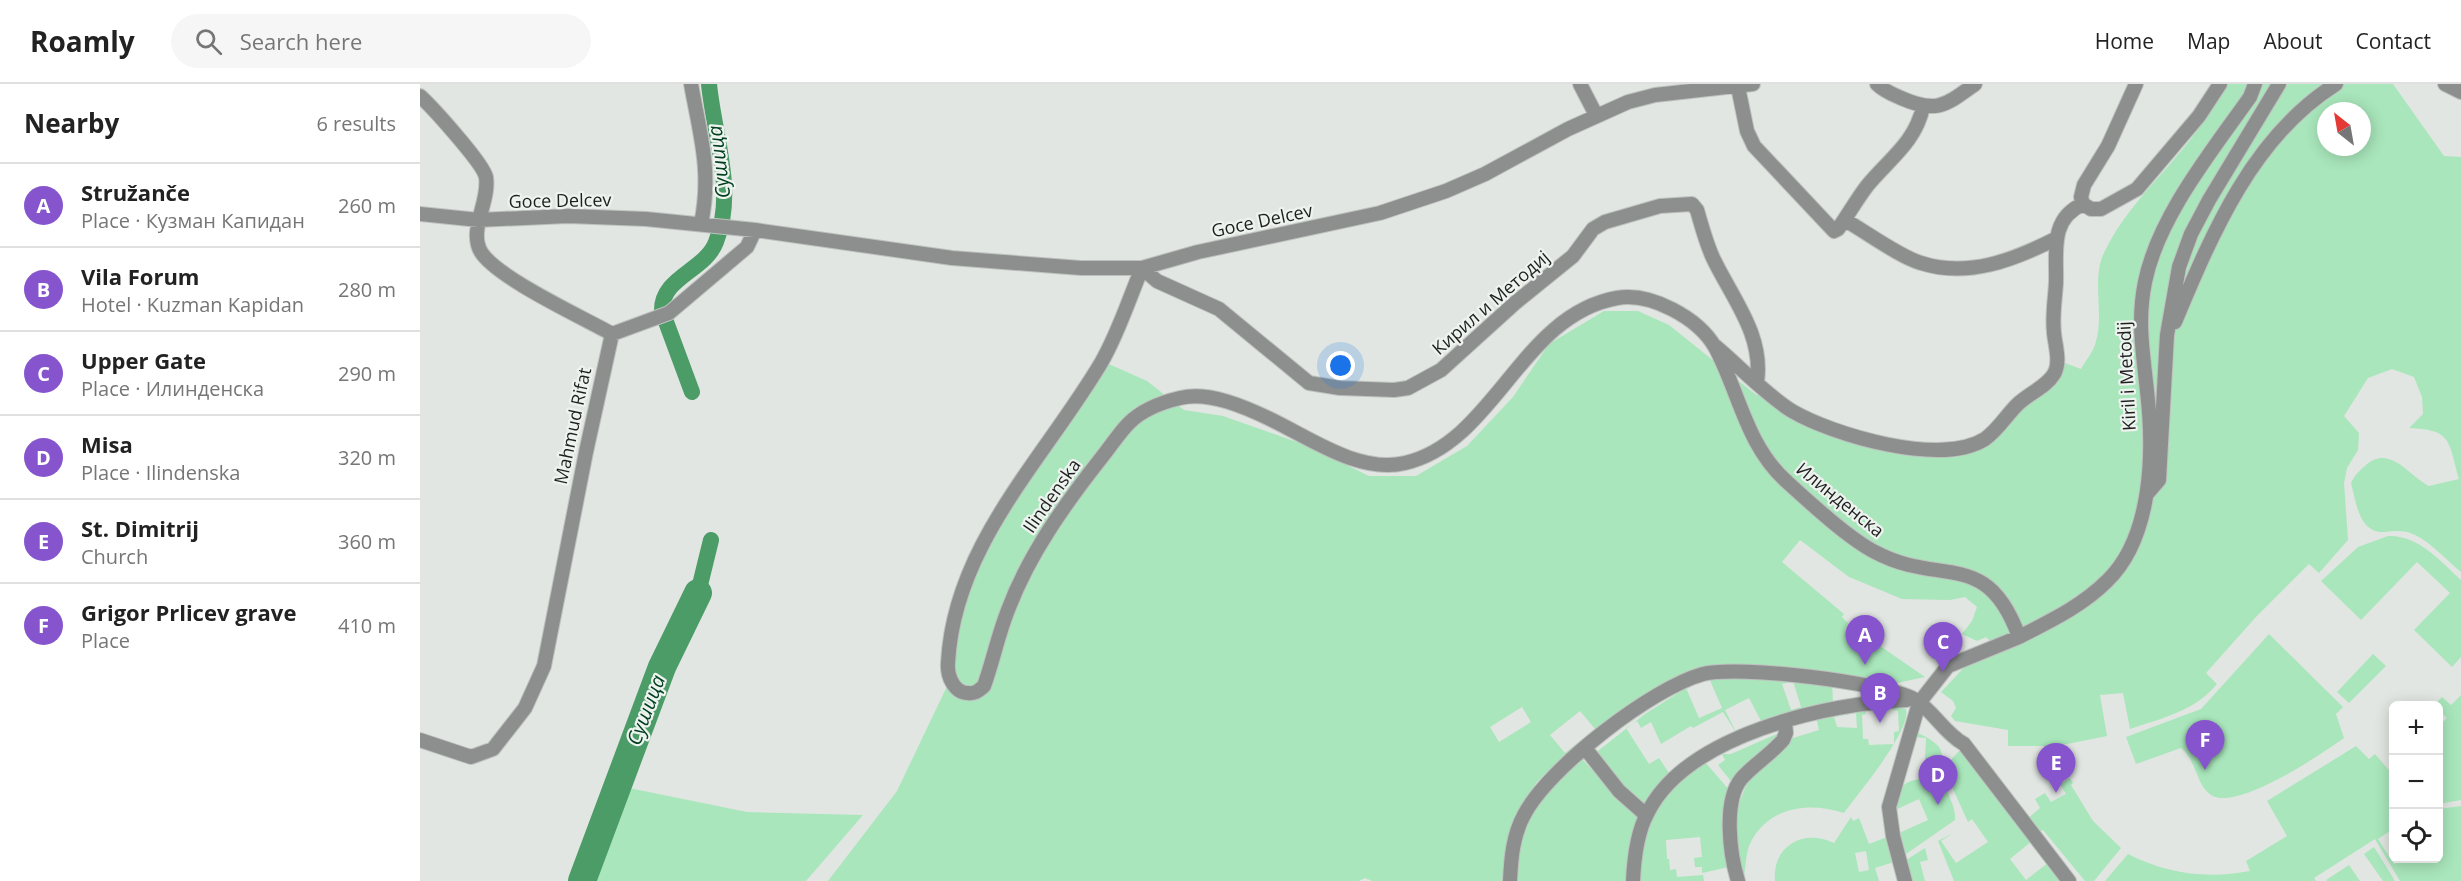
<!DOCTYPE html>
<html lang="en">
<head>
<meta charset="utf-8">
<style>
  :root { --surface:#fff; --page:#f6f6f6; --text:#222; --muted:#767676; --line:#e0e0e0; --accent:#8655ce }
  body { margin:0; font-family:"Open Sans",sans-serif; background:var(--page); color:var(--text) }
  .controls { position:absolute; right:18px; bottom:18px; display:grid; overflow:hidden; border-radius:9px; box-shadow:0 3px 15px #0003 }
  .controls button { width:54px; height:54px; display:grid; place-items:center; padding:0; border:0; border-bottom:2px solid var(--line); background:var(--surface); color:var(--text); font:30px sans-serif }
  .compass { position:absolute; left:1897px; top:18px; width:54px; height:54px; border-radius:50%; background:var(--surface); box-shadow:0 3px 15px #0003; rotate:329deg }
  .you { position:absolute; left:921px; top:282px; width:21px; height:21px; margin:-15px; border:4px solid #fff; border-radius:50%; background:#1a73e8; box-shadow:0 0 0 9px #1a73e833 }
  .badge { display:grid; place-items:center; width:39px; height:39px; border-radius:50%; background:var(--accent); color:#fff; font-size:20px; font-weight:700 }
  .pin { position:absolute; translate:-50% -50px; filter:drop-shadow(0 2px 3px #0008) }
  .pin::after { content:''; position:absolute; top:32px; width:21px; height:18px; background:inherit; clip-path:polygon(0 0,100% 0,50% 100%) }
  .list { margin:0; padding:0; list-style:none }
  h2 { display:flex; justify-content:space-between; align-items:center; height:78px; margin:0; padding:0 24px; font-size:26px }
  h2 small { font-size:20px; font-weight:400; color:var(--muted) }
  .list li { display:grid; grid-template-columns:39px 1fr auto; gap:18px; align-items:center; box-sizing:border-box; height:84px; padding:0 24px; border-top:2px solid var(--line) }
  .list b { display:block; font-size:22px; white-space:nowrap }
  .list p { margin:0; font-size:20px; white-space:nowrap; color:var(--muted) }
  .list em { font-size:20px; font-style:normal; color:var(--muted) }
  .icon { flex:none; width:33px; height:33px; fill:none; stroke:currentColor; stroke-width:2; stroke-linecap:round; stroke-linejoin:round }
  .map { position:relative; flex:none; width:2041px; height:797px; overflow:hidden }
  header { display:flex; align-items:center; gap:36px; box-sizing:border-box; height:84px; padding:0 30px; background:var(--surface); border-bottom:2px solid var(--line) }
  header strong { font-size:28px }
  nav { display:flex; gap:33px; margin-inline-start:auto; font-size:21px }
  .search { width:420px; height:54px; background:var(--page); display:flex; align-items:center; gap:15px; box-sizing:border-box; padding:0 21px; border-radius:33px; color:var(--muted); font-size:22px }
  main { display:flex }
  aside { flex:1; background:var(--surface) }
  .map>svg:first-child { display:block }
</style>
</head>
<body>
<header>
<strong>Roamly</strong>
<div class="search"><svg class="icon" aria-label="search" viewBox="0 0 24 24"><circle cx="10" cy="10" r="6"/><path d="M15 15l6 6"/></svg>Search here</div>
<nav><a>Home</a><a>Map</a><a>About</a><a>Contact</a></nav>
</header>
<main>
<aside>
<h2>Nearby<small>6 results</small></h2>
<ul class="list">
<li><span class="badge">A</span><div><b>Stružanče</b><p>Place · Кузман Капидан</p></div><em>260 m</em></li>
<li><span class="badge">B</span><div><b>Vila Forum</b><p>Hotel · Kuzman Kapidan</p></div><em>280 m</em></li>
<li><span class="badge">C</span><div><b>Upper Gate</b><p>Place · Илинденска</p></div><em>290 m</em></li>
<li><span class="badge">D</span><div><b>Misa</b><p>Place · Ilindenska</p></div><em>320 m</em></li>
<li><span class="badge">E</span><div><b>St. Dimitrij</b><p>Church</p></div><em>360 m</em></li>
<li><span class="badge">F</span><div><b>Grigor Prlicev grave</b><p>Place</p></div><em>410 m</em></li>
</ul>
</aside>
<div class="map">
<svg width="2041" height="797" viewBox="0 0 2041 797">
  <rect width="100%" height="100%" fill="#e1e6e2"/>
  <!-- green -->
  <path fill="#a9e6bb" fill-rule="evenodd" d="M1803,0h170l51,72 17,1v415c-15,-12 -31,-31 -48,-38 -9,-4 -19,-3 -28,-2 -26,2 -29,-30 -34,-49 4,-8 8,-12 15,-18 24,-21 43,11 63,21l30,-7c-11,-39 -7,-49 -50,-51l14,-14 -1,-17 -8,-20 -22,-8 -24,9 -24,38 15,17 -1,17 -11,18 -3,15 4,57 -29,33 -10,-9 -54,54 -49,55 11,11c-22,27 -55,34 -87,45l-7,-36 -23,2 7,41 -50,10h-49v-16l-53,-9 -4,-5 5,-8 -3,-7 -12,-9 33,-35 23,-9 -11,-11 -9,4 -15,-7 10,-13 5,-14 -12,-10 -15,3 -48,-1 -53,-22 -49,-37 -18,22 62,52 -2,3 6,6 -3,8 9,4 3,-5 68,47 -33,7 -142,-18 -42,1 -87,45 -64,50 -21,21 -23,39 -8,35 -2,24h-131l-7,-3 -6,3h-531l69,-90 53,-111 -2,-11 28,-109 126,-199 45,20 37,29 39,6 85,30 61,30h47l51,-30 46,-49 36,-53 55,-33h34l31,14 86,69 58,27 93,26 77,-7 61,-56 13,-24 24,9c5,-9 13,-18 15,-28 8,-26 -4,-60 7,-86 28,-63 97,-107 120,-171zM1906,27h36v36h-36zM1102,623l9,15 -32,20 -9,-15zM1160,627l15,18 -30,24 -15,-18z
    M1968,452c31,-1 52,25 73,44v77l-9,10 -38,-37 36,-37 -33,-31 -56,58 -40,-39 37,-34z
    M1849,550l74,73 -7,7 8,24c-22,16 -108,74 -133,57 -15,-10 -15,-36 -30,-47l-45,16 -10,-27 75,-28z
    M1953,570l13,12 -37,37 -12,-11z
    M1299,592l113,6 1,19 -88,28 16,-8 -12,-23 -24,12 12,24 -14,-22 -30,16 -2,-2 -30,18 -10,-22 -10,6 -4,-7 -11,7 23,36 10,-6 10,15 13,-9 -38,43 -50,-53 51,-40 41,-26 13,30 23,-10 -13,-30zM1373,597l8,26 -10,3 -9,-26z
    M2041,611v105l-22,4v-78l8,-8 -8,-8 -1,-4 -4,-1 8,-8 9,8z
    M1471,621l15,4c5,23 -47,83 -62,104 -36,-12 -78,-6 -95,33 -4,11 -3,28 -7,35l-7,-54 2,-18 10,-26 46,-45 26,-8 -3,-14 50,-7v5l-4,1 1,24h5l1,6 25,-1v-12l5,-1 -1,-20 -6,-1zM1436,629l1,15 -20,-1 -3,-10z
    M1495,648c8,3 18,8 24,15 6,9 1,22 4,32 3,14 13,26 12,41l-49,34 -7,-21 29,-13 -9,-21 -26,12c7,-22 7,-31 31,-32l2,-41 -12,-1z
    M1359,649l-45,52 -16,-20 7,-5 -3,-6h9z
    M1936,662l13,13 6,-5 18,21v54l-15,10 16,25 9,-5 35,-1 1,-49 22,-3v75h-61l-25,-42 -61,39 2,3h-211l23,-27c39,20 79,25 122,17l-4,-10 41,-25 -20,-35z
    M1542,664l70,93 -22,18 16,21 23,-18 13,19h-108l-16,-40 15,-8 -12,8 15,22 32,-21 -16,-23 -4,3 -21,-46 -1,-11z
    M1162,675l26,28 33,28 -14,66h-111c6,-61 19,-83 66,-122z
    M1285,678l25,29 -1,76 -27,6v-6h-7l-1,-9 8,-1 -2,-20 -34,3 1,19h2l1,11 6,-1 1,8 26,-2 1,6h-66l8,-53 25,-39z
    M1650,694l3,5 -2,2 22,36 28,27 -27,33h-9l-42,-51 -6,4 -11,-14 14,-12 -5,-9 10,-6 6,9 15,-8 -6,-10z
    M209,704l118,24 116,3 -57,66h-215z
    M1431,733l2,4 6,-3 10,26 18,-7 7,25 -19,6 4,13h-104c-3,-35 28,-53 59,-38zM1446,767l3,19 -10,2 -4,-19z
    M1954,763l21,34h-12l-19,-27z
    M1505,764l3,12 -8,2 5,19h-14l-5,-21z
    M1929,781l11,16h-33l-1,-1z"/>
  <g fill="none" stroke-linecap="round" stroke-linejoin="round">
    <!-- canal -->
    <path stroke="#4c9c68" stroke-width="16" d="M272,308l-30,-81c-1,-34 43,-40 54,-69 20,-51 -2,-106 -7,-158
      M278,509l13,-53"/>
    <!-- river -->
    <path stroke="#4c9c68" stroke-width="28" d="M162,797l80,-214 36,-74"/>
    <defs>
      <path id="street" d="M271,0c9,51 21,87 10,140
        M1160,0l16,31
        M1457,0c7,7 15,10 24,14 36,16 45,7 74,-14
        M1716,0l-28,62 -24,39 -3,12 2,7 8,5h10l36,-20 62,-73 21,-32
        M2025,0l16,8
        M1318,3l9,44 7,15 80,85 4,-2c10,-14 19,-30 29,-43 22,-27 48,-43 56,-79
        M0,12c12,11 63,67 66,81 4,25 -18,53 -5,75 16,26 101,65 131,82l-26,118 -42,214 -19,42 -32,41 -22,8 -51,-17
        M0,130l59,6 89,-4 78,3 109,11 197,28 129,10h61l56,-16 182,-39 66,-22 39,-17 83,-45 60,-27 27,-7 98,-11
        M1425,136c21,12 55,37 76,43 47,15 93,-3 134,-24
        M1755,238c37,-88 77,-185 161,-238
        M192,250l57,-21 78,-66 8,-17
        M1295,262c24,20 51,49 77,65 41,24 149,56 193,28 14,-10 22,-25 34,-36 11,-10 28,-17 35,-29 7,-12 1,-29 0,-41 -2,-17 1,-33 2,-50 1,-30 -7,-64 27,-79
        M1337,298c7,-47 -25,-84 -44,-124 -7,-15 -11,-31 -16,-48l-5,-6 -32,2 -55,16 -12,7 -20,27 -58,47 -74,67 -33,18 -14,2 -54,-2 -31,-5 -90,-74 -62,-28 -15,-13c-13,31 -24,66 -41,95 -57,96 -147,182 -153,300 -1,13 6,30 20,30 8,1 11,-3 16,-7 9,-25 14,-51 24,-76 21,-56 57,-106 94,-153 9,-11 17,-24 27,-34 13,-13 34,-21 51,-25 29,-7 65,9 90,21 40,19 89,55 135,44 90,-21 116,-148 212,-165 34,-6 81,20 98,49 24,45 31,97 70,133 23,21 63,58 90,72 65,35 112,-5 144,85l-71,29 -29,37 -30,104 4,29 12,45
        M1727,410l12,-14 8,-145 12,-68 12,-33 18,-34 70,-116
        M1599,553c31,-16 63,-31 88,-56 46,-44 47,-131 40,-190 -4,-39 -10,-70 -2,-109 13,-65 67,-131 105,-185l5,-13
        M1165,664l34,43 27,24
        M1090,797c1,-23 3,-46 14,-66 24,-47 128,-127 179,-141 36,-9 178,8 211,25 18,10 30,34 50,45l105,137
        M1213,797c1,-22 4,-48 14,-67 38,-79 181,-111 260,-114
        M1318,797c-8,-26 -15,-79 3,-102 12,-14 29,-24 42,-39l3,-7 -1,-12"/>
    </defs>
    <!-- street casing -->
    <use href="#street" stroke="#bec2bf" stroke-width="16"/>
    <!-- street -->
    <use href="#street" stroke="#8d8f8e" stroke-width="14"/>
  </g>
  <g text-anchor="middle" stroke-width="4.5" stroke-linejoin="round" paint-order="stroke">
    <!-- street labels -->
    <g font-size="18" fill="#1e201e" stroke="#eef3f0">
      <text transform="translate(140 117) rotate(-1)" y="6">Goce Delcev</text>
      <text transform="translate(842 137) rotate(-12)" y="6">Goce Delcev</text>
      <text transform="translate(1071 219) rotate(-41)" y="6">Кирил и Методиј</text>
      <text transform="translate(1707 292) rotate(-93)" y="6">Kiril i Metodij</text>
      <text transform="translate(153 342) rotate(-78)" y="6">Mahmud Rifat</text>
      <text transform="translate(632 412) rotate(-55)" y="6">Ilindenska</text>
      <text transform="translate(1420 416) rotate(39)" y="6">Илинденска</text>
    </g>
    <!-- water labels -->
    <g font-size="20" font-style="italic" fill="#00401e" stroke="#eef3f0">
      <text transform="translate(299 78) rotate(-97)" y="7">Сушица</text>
      <text transform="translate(226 626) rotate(-69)" y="7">Сушица</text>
    </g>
  </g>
</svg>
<div class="controls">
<button>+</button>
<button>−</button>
<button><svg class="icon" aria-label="locate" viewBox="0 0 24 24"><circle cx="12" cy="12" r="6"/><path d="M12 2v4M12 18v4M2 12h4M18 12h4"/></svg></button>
</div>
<svg class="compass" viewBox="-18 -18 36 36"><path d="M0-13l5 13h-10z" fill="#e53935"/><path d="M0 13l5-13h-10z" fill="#767676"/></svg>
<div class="you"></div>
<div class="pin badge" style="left:1445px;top:581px">A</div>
<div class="pin badge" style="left:1460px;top:639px">B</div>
<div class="pin badge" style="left:1523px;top:588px">C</div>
<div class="pin badge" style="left:1518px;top:721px">D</div>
<div class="pin badge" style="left:1636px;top:709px">E</div>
<div class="pin badge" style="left:1785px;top:686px">F</div>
</div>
</main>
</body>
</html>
